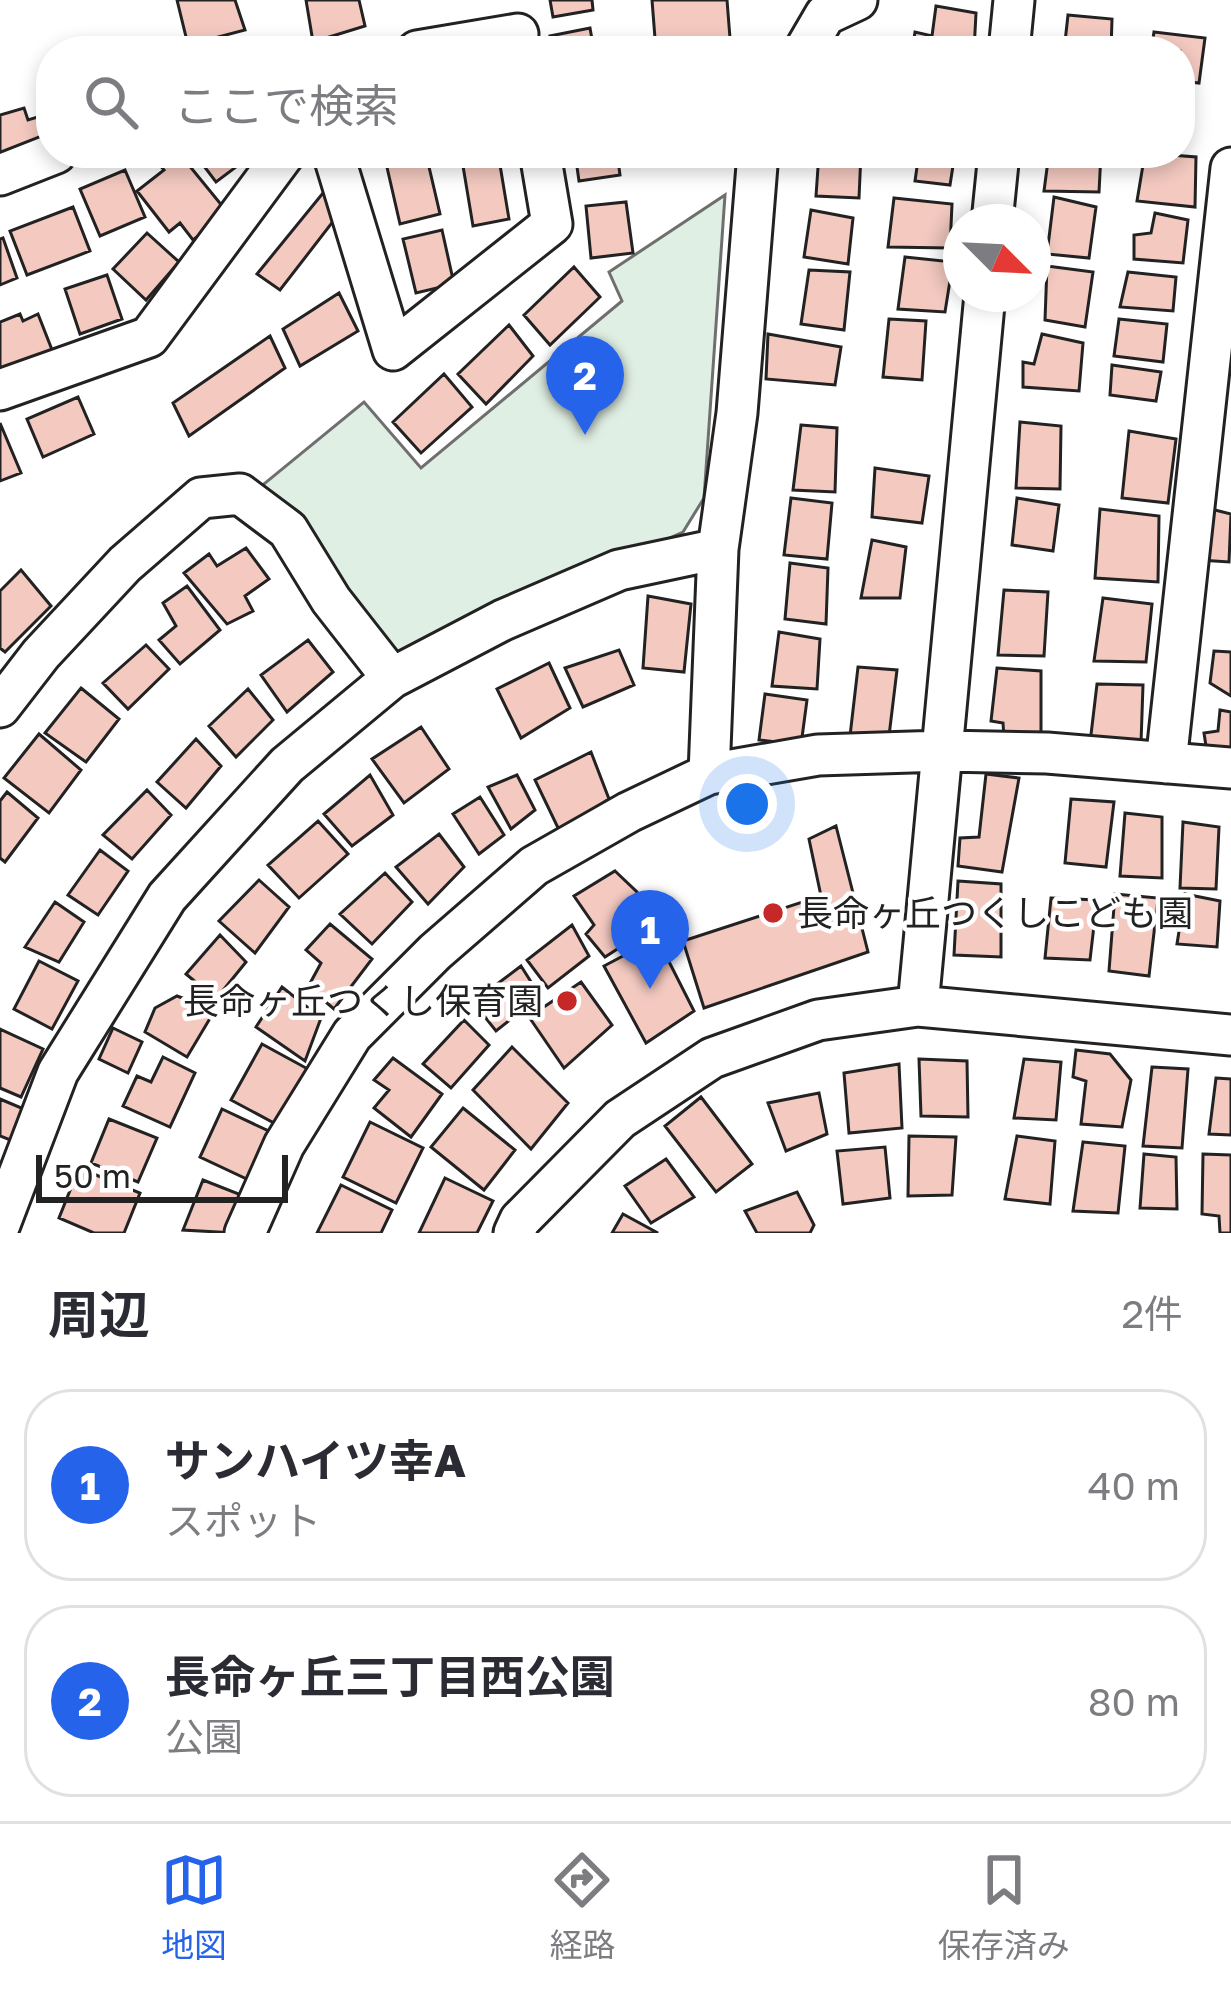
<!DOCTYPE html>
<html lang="ja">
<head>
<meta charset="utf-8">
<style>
  :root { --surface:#fff; --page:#f2f2f3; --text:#2b2b33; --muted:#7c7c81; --line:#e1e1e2; --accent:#2563eb }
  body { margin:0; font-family:"Golos Text","Noto Sans JP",sans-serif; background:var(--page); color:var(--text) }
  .compass { position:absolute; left:943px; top:204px; width:108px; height:108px; border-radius:50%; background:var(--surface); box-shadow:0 6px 18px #0003; rotate:114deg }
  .scale { position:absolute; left:36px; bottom:30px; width:252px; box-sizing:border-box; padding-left:12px; border:6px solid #222; border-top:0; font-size:33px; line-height:42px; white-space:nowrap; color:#222; -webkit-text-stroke:9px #fff; paint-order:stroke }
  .you { position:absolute; left:747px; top:804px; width:42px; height:42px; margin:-30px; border:9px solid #fff; border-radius:50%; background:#1a73e8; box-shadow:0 0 0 18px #1a73e833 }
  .badge { display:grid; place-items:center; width:78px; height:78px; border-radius:50%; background:var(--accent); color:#fff; font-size:39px; font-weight:700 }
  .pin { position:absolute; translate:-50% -99px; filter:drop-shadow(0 3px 6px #0008) }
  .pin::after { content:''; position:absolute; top:63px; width:42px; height:36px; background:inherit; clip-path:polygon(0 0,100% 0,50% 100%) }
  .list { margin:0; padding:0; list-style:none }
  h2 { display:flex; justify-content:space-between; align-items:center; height:156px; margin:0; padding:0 48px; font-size:51px }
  h2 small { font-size:39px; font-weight:400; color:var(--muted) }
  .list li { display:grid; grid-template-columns:78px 1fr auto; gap:36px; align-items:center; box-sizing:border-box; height:192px; margin:0 24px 24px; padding:0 24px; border:3px solid var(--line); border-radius:48px }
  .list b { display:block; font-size:45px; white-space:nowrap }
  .list p { margin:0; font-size:39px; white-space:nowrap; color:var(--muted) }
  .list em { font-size:39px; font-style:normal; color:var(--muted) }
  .icon { flex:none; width:66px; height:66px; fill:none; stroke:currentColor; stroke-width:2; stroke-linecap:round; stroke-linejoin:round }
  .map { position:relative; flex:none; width:1231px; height:1233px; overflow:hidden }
  .search { position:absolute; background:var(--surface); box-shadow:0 6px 18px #0003; left:36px; right:36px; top:36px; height:132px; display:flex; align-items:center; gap:30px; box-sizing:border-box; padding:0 42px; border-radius:48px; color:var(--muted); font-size:45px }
  .sheet { height:588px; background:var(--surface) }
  nav { display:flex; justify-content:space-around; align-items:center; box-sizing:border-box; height:168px; border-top:3px solid var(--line); background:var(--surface); font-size:33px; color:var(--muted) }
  nav a { display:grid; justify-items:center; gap:6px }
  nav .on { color:var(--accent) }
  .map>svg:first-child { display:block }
</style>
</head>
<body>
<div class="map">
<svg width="1231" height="1233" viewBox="0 0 1231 1233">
  <rect width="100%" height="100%" fill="#fff"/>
  <!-- green -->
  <path fill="#e0efe3" stroke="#6f6f6f" stroke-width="3" d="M725,195l-21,303 -21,34 -288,127 -142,-166 111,-91 57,66 201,-167 -13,-29z"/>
  <!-- building -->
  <path fill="#f3c9c0" stroke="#222" stroke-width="3" d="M177,0h58l10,30 -57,15z
    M306,0h53l6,26 -52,16z
    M550,0h42l1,10 -40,7z
    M652,0h75l4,51h-75z
    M936,6l40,7 -2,38h-62l3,-19 17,4z
    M1068,15l44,4 -1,32h-47z
    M590,28l4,23h-41l-3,-15z
    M1154,32l51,6 -6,45 -19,-2v-30h-29z
    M24,108l4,12 23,-7v31l-51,17v-46z
    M158,153h21l49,60 -35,27 -13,-17 -11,9 -32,-41 27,-21 -11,-13z
    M194,153h45l5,8 -28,21z
    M575,153h42l3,22 -41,6z
    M819,153h42l-2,45 -43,-2z
    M919,153h36l-5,32 -35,-4z
    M1049,153h52l-2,39 -55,-1z
    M1145,153l51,4 -1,50 -58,-6z
    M426,154l14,60 -40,10 -14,-61z
    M499,159l10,60 -36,7 -10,-60z
    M125,170l20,47 -45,19 -20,-47z
    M323,193l15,22 -58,75 -23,-16z
    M1054,197l42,10 -7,51 -42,-4z
    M894,198l58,6 -2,44 -62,-1z
    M626,202l7,51 -42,5 -5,-52z
    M73,207l17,44 -63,24 -17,-44z
    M811,210l42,8 -5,46 -44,-7z
    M1155,213l33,7 -5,43 -49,-4v-24l17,-2z
    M442,230l12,54 -38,9 -13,-54z
    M147,233l32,29 -33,38 -33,-31z
    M3,238l14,40 -17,7v-46z
    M905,257l48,5 -8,50 -47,-3z
    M1047,266l46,6 -8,55 -40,-7z
    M574,267l26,30 -50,48 -26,-30z
    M809,270l41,2 -6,58 -43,-6z
    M1128,272l48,5 -3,34 -53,-4z
    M107,275l15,44 -42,15 -15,-45z
    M339,293l19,38 -58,35 -17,-37z
    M20,314l3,7 15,-7 16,41 -54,21v-54z
    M889,319l37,2 -4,59 -39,-3z
    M1119,319l48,5 -4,38 -49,-6z
    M509,325l24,31 -47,48 -28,-30z
    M768,334l73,13 -6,38 -69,-6z
    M1042,334l41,9 -4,48 -56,-4v-25l11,2z
    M270,336l15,32 -96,68 -16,-33z
    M1112,365l49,7 -5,29 -46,-6z
    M444,374l28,33 -51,46 -28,-31z
    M78,397l16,37 -51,23 -16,-38z
    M1020,422l41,4 -1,63 -44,-1z
    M0,423l21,50 -21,8z
    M801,425l36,3 -2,64 -42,-2z
    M1129,431l47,8 -8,64 -46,-5z
    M875,468l54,8 -7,47 -50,-6z
    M791,498l41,5 -5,56 -43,-4z
    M1017,498l42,7 -6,46 -41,-6z
    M1207,508l24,6 -2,48 -29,-2z
    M1100,509l59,7 -1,66 -63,-4z
    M872,540l34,7 -6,51h-39z
    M246,548l23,31 -24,17 8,15 -26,13 -43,-51 25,-19 8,12z
    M790,563l38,5 -2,56 -41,-5z
    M21,570l30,36 -46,46 -5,-4v-57z
    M187,586l33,44 -40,34 -21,-24 17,-14 -13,-23z
    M1004,590l44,2 -4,64 -46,-1z
    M648,596l43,8 -7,68 -41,-4z
    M1103,598l49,6 -6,58 -52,-1z
    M779,632l41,7 -3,50 -45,-3z
    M308,640l25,32 -46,40 -26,-37z
    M146,645l23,24 -41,40 -25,-26z
    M619,650l15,35 -51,22 -18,-39z
    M1214,651l17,1v44l-21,-13z
    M549,663l21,45 -49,30 -24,-49z
    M858,667l39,3 -8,66h-39z
    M997,668l44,3v66l-37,1 -1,-15 -12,-2z
    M1097,684l46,1 -2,58h-51z
    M81,688l38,31 -33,43 -41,-29z
    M248,689l25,31 -37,37 -27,-31z
    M765,694l42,6 -6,45 -42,-5z
    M1220,710l11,2v48l-23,-1 -4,-26 14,-2z
    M421,727l28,42 -45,34 -32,-44z
    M39,734l42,36 -32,43 -45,-35z
    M196,739l25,27 -35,42 -29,-26z
    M591,752l18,47 -49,33 -25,-52z
    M986,774l33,4 -17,94 -44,-6 2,-28 19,-1z
    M370,775l23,40 -41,31 -28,-32z
    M517,775l18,35 -24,19 -23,-42z
    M147,790l24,25 -39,44 -29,-24z
    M7,792l31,26 -33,44 -5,-4v-57z
    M480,797l24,38 -25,19 -26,-40z
    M1071,799l43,3 -8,65 -41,-4z
    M1125,813l37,4v61l-42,-2z
    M318,821l30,33 -49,44 -31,-33z
    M1183,822l36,5 -3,62 -36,-1z
    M836,826l32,126 -164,56 -21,-67 138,-45 -12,-57z
    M439,834l25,33 -36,37 -32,-37z
    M100,850l28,21 -30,44 -30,-20z
    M615,871l22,21 16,34 -48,31 -19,-23 8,-9 -20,-29z
    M385,873l27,29 -40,42 -32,-30z
    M259,880l30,27 -34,46 -36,-32z
    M958,881l43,3v73l-47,-2z
    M1115,894l43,4 -9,78 -40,-5z
    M1185,894l35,7 -3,46 -40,-3z
    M1051,898l46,2 -7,60 -45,-2z
    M55,902l29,20 -25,40 -34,-15z
    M330,924l42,35 -38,50 -26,-22 13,-24 -15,-13z
    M572,925l17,31 -41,32 -21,-28z
    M220,935l26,27 -30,37 -30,-25z
    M657,938l37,73 -48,32 -42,-77z
    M39,961l39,20 -26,48 -38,-20z
    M521,966l19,30 -44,35 -23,-29z
    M581,982l31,43 -48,43 -35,-51z
    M282,987l39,31 -16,43 -49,-34z
    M177,996l38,14 -28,47 -42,-25 10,-24z
    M464,1020l25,25 -38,43 -28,-24z
    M113,1028l29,14 -14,31 -29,-14z
    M0,1029l43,20 -22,48 -21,-9z
    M262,1044l55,30 -30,56 -56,-30z
    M512,1047l56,56 -37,46 -58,-59z
    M1076,1050l34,4 21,26 -9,47 -41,-3 5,-43 -13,-4z
    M163,1057l32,16 -25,54 -47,-21 14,-30 14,6z
    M393,1058l49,36 -31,43 -37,-29 15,-18 -15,-10z
    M919,1059l48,2 1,56 -47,-1z
    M1024,1059l37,3 -5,58 -42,-2z
    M899,1064l3,64 -53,5 -5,-60z
    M1152,1067l36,2 -6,79 -39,-2z
    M1216,1078l15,1v56l-22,-1z
    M819,1093l8,41 -41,17 -18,-48z
    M701,1097l51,67 -36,28 -51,-66z
    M0,1099l31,13 -13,31 -18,-7z
    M463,1108l52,42 -31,40 -53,-43z
    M222,1109l51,24 -22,48 -51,-24z
    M109,1119l48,19 -19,44 -47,-19z
    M370,1122l53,26 -27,55 -53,-26z
    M909,1136l47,1 -4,58 -44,1z
    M1017,1136l38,5 -5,63 -45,-5z
    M1083,1142l42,4 -7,67 -45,-2z
    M885,1147l5,51 -47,6 -6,-53z
    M1144,1154l32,3 1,52 -37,-1z
    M1203,1154l28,1v78h-11l-1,-17 -17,-2z
    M666,1159l28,38 -43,26 -26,-37z
    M79,1168l61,25 -16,40h-30l-35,-15z
    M445,1178l48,23 -16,32h-58z
    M203,1180l46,18 -14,35 -52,-3z
    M341,1185l51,25 -11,23h-64z
    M797,1192l17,33 -4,8h-53l-12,-22z
    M623,1214l35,19h-46z"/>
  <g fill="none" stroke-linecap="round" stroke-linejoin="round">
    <defs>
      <path id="minor" d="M417,51l101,-17
        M804,51l21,-36 32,-15
        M1009,51l5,-51
        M333,153l60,197 159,-126 -12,-71
        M0,175l56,-22
        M992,222l7,-69
        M0,390l149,-53 136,-184
        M0,707l41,-53 84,-90 76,-66 39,-4 48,36 43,70 61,78
        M1166,763l65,-595
        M709,774l9,-225 19,-136 21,-260
        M918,1006l67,-712
        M0,1224l58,-152 109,-175 120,-132 105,-87 111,-58 116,-50 99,-21
        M245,1233l39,-88 68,-110 83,-83 99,-86 95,-54 80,-38 109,-19 125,-4 104,2 184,15
        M514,1233l6,-13 100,-101 92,-61 106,-38 100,-14 313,29"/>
    </defs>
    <!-- minor casing -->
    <use href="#minor" stroke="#222" stroke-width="45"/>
    <!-- minor -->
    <use href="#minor" stroke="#fff" stroke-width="39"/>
  </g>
  <!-- markers -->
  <g fill="#c62828" stroke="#fff" stroke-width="4.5">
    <circle cx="773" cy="913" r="12"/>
    <circle cx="567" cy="1001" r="12"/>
  </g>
  <g text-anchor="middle" stroke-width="9" stroke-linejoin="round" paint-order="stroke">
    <!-- poi labels -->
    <g font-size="36" fill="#222" stroke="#fff" text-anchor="start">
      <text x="797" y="926">長命ヶ丘つくしこども園</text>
      <text x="543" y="1014" text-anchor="end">長命ヶ丘つくし保育園</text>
    </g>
  </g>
</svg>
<svg class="compass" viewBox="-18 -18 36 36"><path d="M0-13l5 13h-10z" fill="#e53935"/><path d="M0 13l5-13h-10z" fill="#7c7c81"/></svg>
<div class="scale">50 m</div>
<div class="you"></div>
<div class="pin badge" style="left:650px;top:989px">1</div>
<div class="pin badge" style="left:585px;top:435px">2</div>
<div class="search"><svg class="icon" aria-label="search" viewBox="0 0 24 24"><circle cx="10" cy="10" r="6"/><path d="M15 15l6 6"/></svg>ここで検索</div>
</div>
<section class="sheet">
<h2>周辺<small>2件</small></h2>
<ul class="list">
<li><span class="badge">1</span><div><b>サンハイツ幸A</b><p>スポット</p></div><em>40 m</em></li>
<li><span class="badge">2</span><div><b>長命ヶ丘三丁目西公園</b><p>公園</p></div><em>80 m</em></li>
</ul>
</section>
<nav>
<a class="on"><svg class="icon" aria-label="map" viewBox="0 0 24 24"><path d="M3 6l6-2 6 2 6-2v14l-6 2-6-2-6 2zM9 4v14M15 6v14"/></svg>地図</a>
<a><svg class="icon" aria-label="directions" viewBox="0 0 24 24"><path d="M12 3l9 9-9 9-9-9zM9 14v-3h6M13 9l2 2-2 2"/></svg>経路</a>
<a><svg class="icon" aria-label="saved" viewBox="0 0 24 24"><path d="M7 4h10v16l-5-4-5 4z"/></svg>保存済み</a>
</nav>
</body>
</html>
